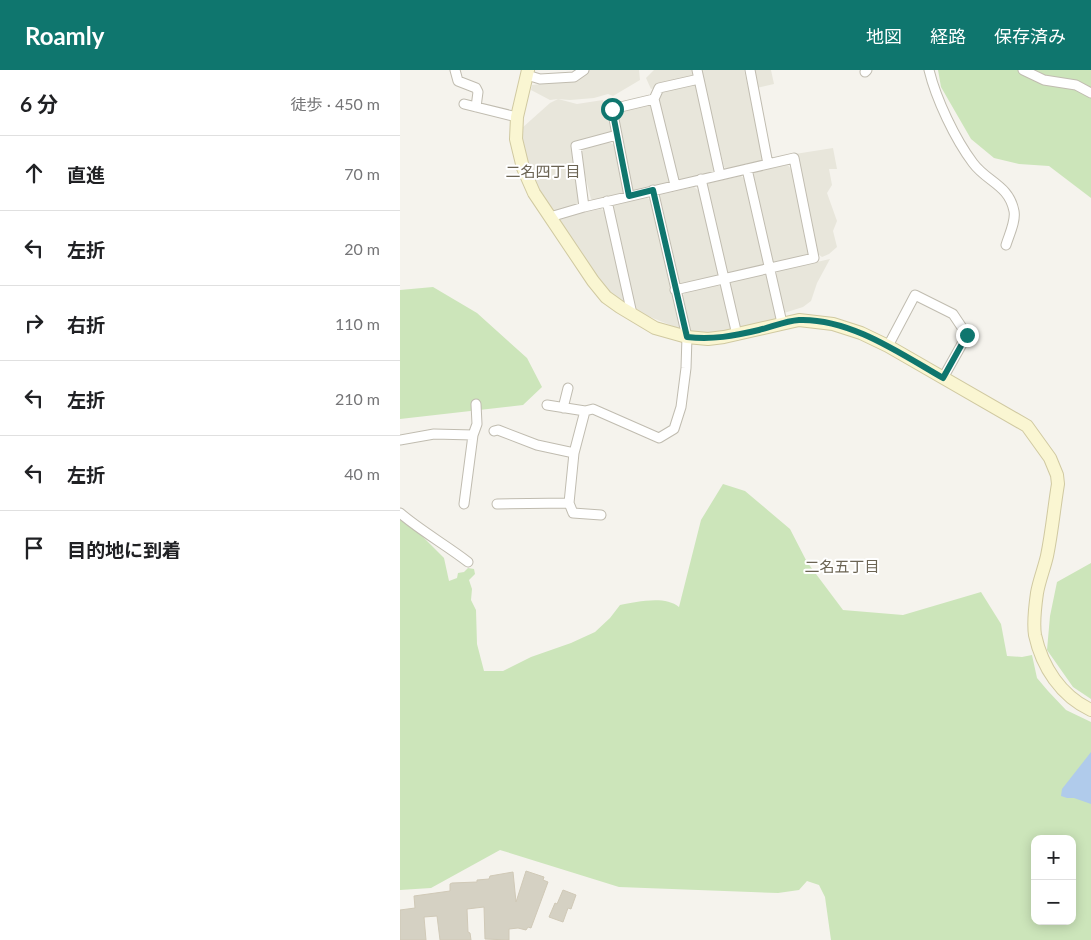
<!DOCTYPE html>
<html lang="ja">
<head>
<meta charset="utf-8">
<style>
  :root { --surface:#fff; --page:#f6f6f6; --text:#202124; --muted:#757577; --line:#e0e0e0; --accent:#0f766e }
  body { margin:0; font-family:Lato,"Noto Sans JP",sans-serif; background:var(--page); color:var(--text) }
  .controls { position:absolute; right:15px; bottom:15px; display:grid; overflow:hidden; border-radius:10px; box-shadow:0 2px 12px #0003 }
  .controls button { width:45px; height:45px; display:grid; place-items:center; padding:0; border:0; border-bottom:1px solid var(--line); background:var(--surface); color:var(--text); font:25px sans-serif }
  .stop { position:absolute; width:15px; height:15px; margin:-11px; border:4px solid #0f766e; border-radius:50%; background:#fff }
  .stop.end { background:#0f766e; border-color:#fff; box-shadow:0 1px 5px #0008 }
  .list { margin:0; padding:0; list-style:none }
  h2 { display:flex; justify-content:space-between; align-items:center; height:65px; margin:0; padding:0 20px; font-size:21px }
  h2 small { font-size:16px; font-weight:400; color:var(--muted) }
  .list li { display:grid; grid-template-columns:32px 1fr auto; gap:15px; align-items:center; box-sizing:border-box; height:75px; padding:0 20px; border-top:1px solid var(--line) }
  .list b { display:block; font-size:19px; white-space:nowrap }
  .list em { font-size:16px; font-style:normal; color:var(--muted) }
  .icon { flex:none; width:28px; height:28px; fill:none; stroke:currentColor; stroke-width:2; stroke-linecap:round; stroke-linejoin:round }
  .map { position:relative; flex:none; width:691px; height:870px; overflow:hidden }
  header { display:flex; align-items:center; gap:30px; box-sizing:border-box; height:70px; padding:0 25px; background:var(--accent); color:#fff }
  header strong { font-size:24px }
  nav { display:flex; gap:28px; margin-inline-start:auto; font-size:18px }
  main { display:flex }
  aside { flex:1; background:var(--surface) }
  .map>svg:first-child { display:block }
</style>
</head>
<body>
<header>
<strong>Roamly</strong>
<nav><a>地図</a><a>経路</a><a>保存済み</a></nav>
</header>
<main>
<aside>
<h2>6 分<small>徒歩 · 450 m</small></h2>
<ul class="list">
<li><svg class="icon" aria-label="ahead" viewBox="0 0 24 24"><path d="M12 20V5M6 11l6-6 6 6"/></svg><div><b>直進</b></div><em>70 m</em></li>
<li><svg class="icon" aria-label="left" viewBox="0 0 24 24"><path d="M17 20v-9H6M10 6l-5 5 5 5"/></svg><div><b>左折</b></div><em>20 m</em></li>
<li><svg class="icon" aria-label="right" viewBox="0 0 24 24"><path d="M7 20v-9h11M14 6l5 5-5 5"/></svg><div><b>右折</b></div><em>110 m</em></li>
<li><svg class="icon" aria-label="left" viewBox="0 0 24 24"><path d="M17 20v-9H6M10 6l-5 5 5 5"/></svg><div><b>左折</b></div><em>210 m</em></li>
<li><svg class="icon" aria-label="left" viewBox="0 0 24 24"><path d="M17 20v-9H6M10 6l-5 5 5 5"/></svg><div><b>左折</b></div><em>40 m</em></li>
<li><svg class="icon" aria-label="arrive" viewBox="0 0 24 24"><path d="M6 21V4h12l-3 4 3 4H6"/></svg><div><b>目的地に到着</b></div></li>
</ul>
</aside>
<div class="map">
<svg width="691" height="870" viewBox="0 0 691 870">
  <rect width="100%" height="100%" fill="#f5f3ed"/>
  <!-- residential -->
  <path fill="#e8e6db" d="M190,0h49l1,10 -27,16 -5,-2 -14,4 -24,2 -12,-1 19,5 26,-4 8,31 -3,4 -30,7 4,63 -26,6 -8,-3 -18,-36 -7,-28 -1,-16 28,-25 8,-4 -8,1 -19,-10 1,-5 42,-5z
    M254,0h40l1,4 -3,5 -41,10 -5,-11z
    M301,0h43l21,88 -4,5 -33,7 -4,-3z
    M351,0h20l3,14 -17,4z
    M294,14l3,2 20,82 -3,5 -32,9 -5,-3 -19,-82 2,-5z
    M249,34l5,3 17,72 -4,6 -32,7 -4,-3 -15,-77z
    M209,72l5,3 10,46 -2,4 -26,7 -5,-3 -11,-44 4,-7z
    M433,78l4,21h-8l3,16 -5,8 10,28 -4,10 4,16 -8,7 -7,3 -4,-3 -23,-100z
    M387,94l4,5 21,85 -3,3 -34,8 -4,-3 -19,-84 1,-5z
    M341,106l4,3 21,84 -3,5 -37,6 -21,-85 4,-6z
    M294,117l5,4 20,84 -4,5 -33,7 -3,-3 -21,-84 2,-5z
    M247,128l5,3 30,125 -2,3 -42,-17 -5,-8 -22,-93 3,-6z
    M201,139l4,2 22,91 -3,2 -28,-24 -38,-58 2,-5z
    M430,189l-13,24 -6,18 -8,6 -19,6 -8,-37 1,-5z
    M365,204l3,3 10,39 -2,4 -38,8 -9,-41 2,-5z
    M316,215l6,2 9,42 -20,5 -17,-1 -5,-4 -8,-32 4,-4z"/>
  <!-- green -->
  <path fill="#cce5ba" fill-rule="evenodd" d="M538,0h153v128l-42,-32 -30,-2 -25,-6 -23,-19 -30,-52z
    M33,217l44,26 50,45 15,29 -19,18 -123,14v-129z
    M323,414l22,7 45,38 17,33 36,48 60,5 78,-23 20,32 6,32 15,1 10,-2 5,23 11,13 18,19 25,12v218h-260l-6,-43 -6,-12 -12,-4 -8,9 -21,3 -159,-6 -119,-37 -69,38 -31,2v-370l20,14 24,24 5,23 8,-3 1,-5 6,-1 4,-4 6,1 1,5 -6,6 3,9 -1,11 5,10 1,34 7,27h19l28,-14 40,-14 24,-11 15,-14 10,-13c16,-3 45,-10 59,2l22,-87zM635,769h37v82h-37z
    M691,493v136l-18,-12 -26,-37 3,-34 7,-34z"/>
  <!-- water -->
  <path fill="#b0cbeb" d="M691,682v52l-17,-6h-7l-6,-2 1,-7z"/>
  <!-- building -->
  <path fill="#d5d1c3" stroke="#d0c9b7" d="M126,801l18,6 -1,3 5,2 -17,46 -3,-1 -2,3 -8,-2 -9,1v11l-24,-1 -1,-32 -17,2 1,23 2,1 1,7h-31l-3,-24 -13,1 2,23h-26v-30l15,-2 -1,-12 36,-5v-7l2,-1 25,-1v-2l12,-1 1,-3 23,-4 3,30z
    M163,820l13,5 -5,14 -3,-1 -5,14 -14,-5 6,-14 2,1z"/>
  <g fill="none" stroke-linecap="round" stroke-linejoin="round">
    <defs>
      <path id="street" d="M55,0l3,11 18,7 2,4 -2,15
        M350,0l18,94
        M529,0c7,29 26,69 44,93 14,19 36,22 41,48 2,10 -5,24 -8,34
        M623,0l21,10 32,5 15,8
        M465,2l2,-2
        M127,5l13,4 34,-2 10,-7
        M299,9l21,96
        M254,29l21,86
        M64,34l53,13
        M347,99l35,154
        M301,109l36,156
        M229,126l-17,-87 42,-10 5,-11 40,-9 -2,-9
        M207,131l25,113
        M184,137l-8,-61 41,-11
        M150,147l34,-10 210,-49 20,100 -139,32
        M488,276l27,-51 38,19 14,21 -24,43
        M163,338l5,-20
        M185,341l8,-2 66,29 15,-9 7,-22 5,-39 1,-31 -34,-147
        M94,361l4,-1 39,15 37,8
        M0,370l34,-6 39,1
        M169,433l4,10 28,2
        M64,434l9,-69 4,-11 -1,-20
        M97,434l72,-1 5,-50 11,-42 -38,-6
        M0,443c21,18 46,32 68,49"/>
      <path id="secondary" d="M128,0l-11,47 -1,22 7,29 11,25 59,88 13,16 14,10 35,21 32,9 21,2 16,-2 75,-17 34,4 28,9 27,13 139,80 23,32 7,17 1,9c-4,24 -6,48 -11,72 -3,13 -8,25 -10,37 -2,14 -4,29 -2,42 7,32 26,61 56,75"/>
    </defs>
    <!-- street casing -->
    <use href="#street" stroke="#c0bcb0" stroke-width="11"/>
    <!-- secondary casing -->
    <use href="#secondary" stroke="#d0c9a1" stroke-width="14"/>
    <!-- street -->
    <use href="#street" stroke="#fff" stroke-width="9"/>
    <!-- secondary -->
    <use href="#secondary" stroke="#faf6d2" stroke-width="12"/>
  </g>
  <g fill="none" stroke-linecap="round" stroke-linejoin="round">
    <!-- route -->
    <path stroke="#0f766e" stroke-width="6" d="M212,39l17,87 24,-6 34,147c25,3 47,-1 72,-7 13,-3 26,-9 40,-10 51,-2 102,34 144,58l24,-43"/>
  </g>
  <g text-anchor="middle" stroke-width="4" stroke-linejoin="round" paint-order="stroke">
    <!-- neighbourhood labels -->
    <g font-size="15" fill="#6b6453" stroke="#fff">
      <text x="143" y="107">二名四丁目</text>
      <text x="442" y="502">二名五丁目</text>
    </g>
  </g>
</svg>
<div class="controls">
<button>+</button>
<button>−</button>
</div>
<div class="stop" style="left:212px;top:39px"></div>
<div class="stop end" style="left:567px;top:265px"></div>
</div>
</main>
</body>
</html>
